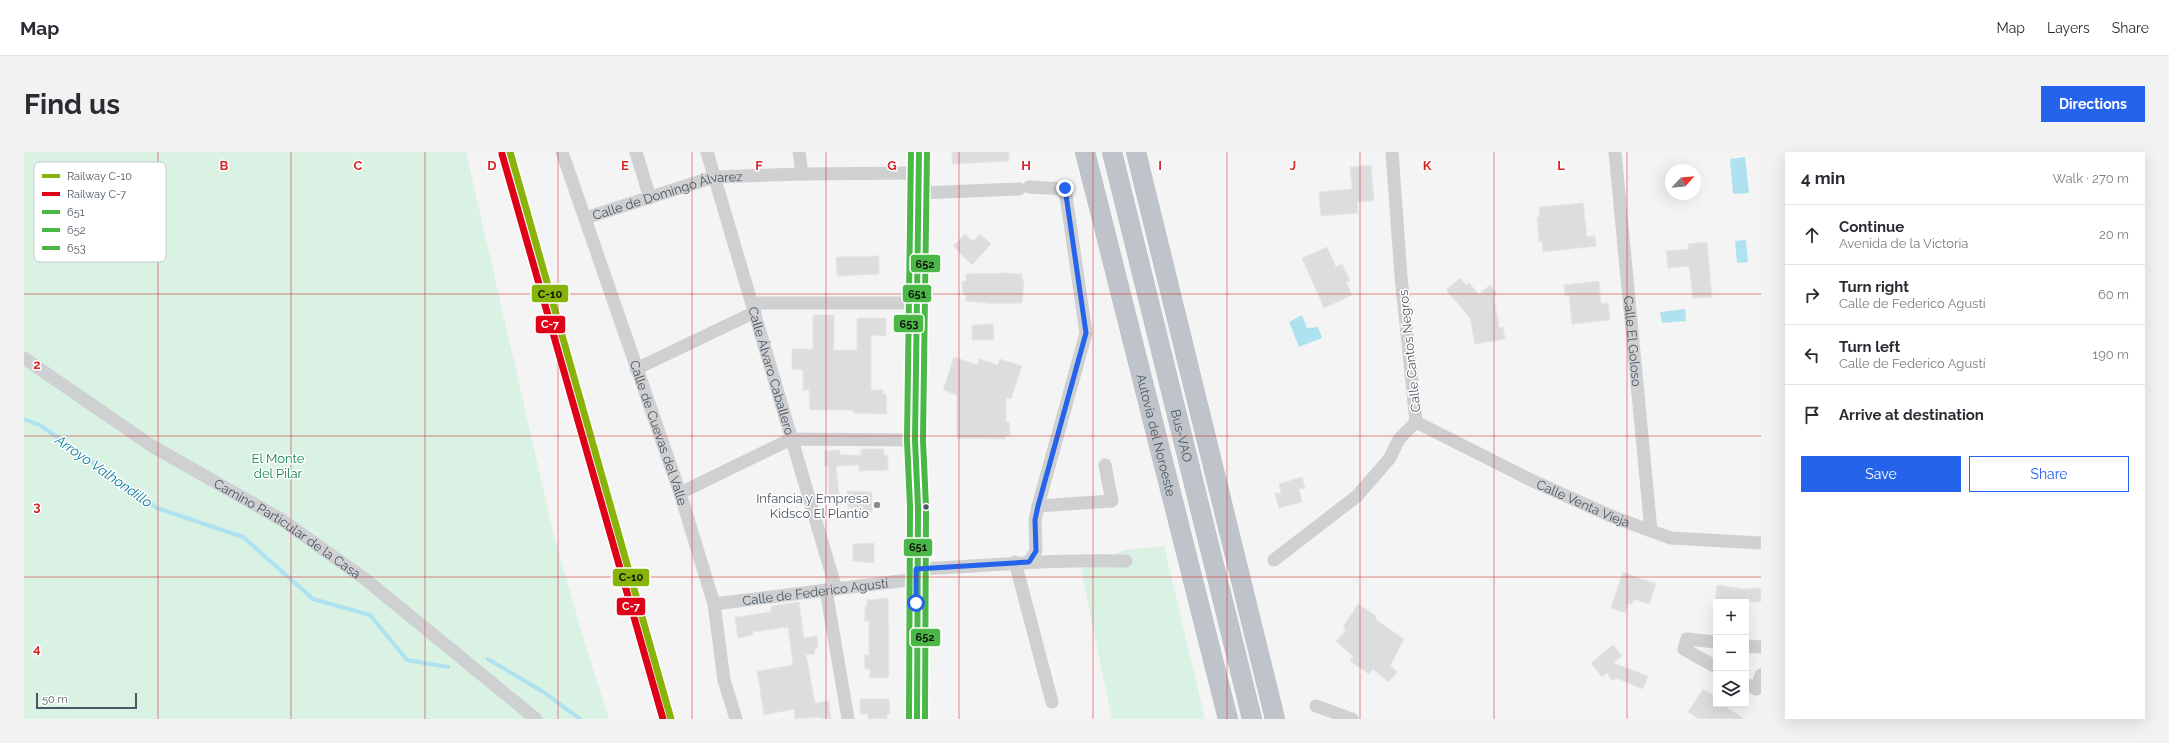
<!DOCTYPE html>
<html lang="en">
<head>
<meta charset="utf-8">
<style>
  :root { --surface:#fff; --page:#f2f2f3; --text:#2b2b33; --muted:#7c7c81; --line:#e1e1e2; --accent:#2563eb }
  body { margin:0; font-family:Raleway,sans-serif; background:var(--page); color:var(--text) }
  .controls { position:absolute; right:12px; bottom:12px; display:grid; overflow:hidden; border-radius:0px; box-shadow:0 4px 16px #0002 }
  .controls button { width:36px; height:36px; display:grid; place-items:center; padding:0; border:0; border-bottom:1px solid var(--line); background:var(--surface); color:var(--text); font:20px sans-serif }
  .compass { position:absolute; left:1641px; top:12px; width:36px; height:36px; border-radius:50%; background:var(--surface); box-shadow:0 4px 16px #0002; rotate:64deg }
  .scale { position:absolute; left:12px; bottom:10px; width:101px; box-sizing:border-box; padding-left:4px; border:2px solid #4a5661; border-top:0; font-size:11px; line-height:14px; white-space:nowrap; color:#4a5661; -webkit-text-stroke:3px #fff; paint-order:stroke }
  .stop { position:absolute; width:12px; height:12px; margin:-9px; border:3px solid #2563eb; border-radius:50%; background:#fff }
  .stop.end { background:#2563eb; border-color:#fff; box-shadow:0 1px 4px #0008 }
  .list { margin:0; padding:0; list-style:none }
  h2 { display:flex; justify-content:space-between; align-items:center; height:52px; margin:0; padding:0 16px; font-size:17px }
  h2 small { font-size:13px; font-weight:400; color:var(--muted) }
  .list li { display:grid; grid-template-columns:26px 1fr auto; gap:12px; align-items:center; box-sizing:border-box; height:60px; padding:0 16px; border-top:1px solid var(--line) }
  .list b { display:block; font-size:15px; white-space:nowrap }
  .list p { margin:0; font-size:13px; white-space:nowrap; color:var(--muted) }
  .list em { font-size:13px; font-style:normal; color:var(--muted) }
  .actions { display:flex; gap:8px; padding:12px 16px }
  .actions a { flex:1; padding:9px 0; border:1px solid var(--accent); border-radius:0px; text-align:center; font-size:14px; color:var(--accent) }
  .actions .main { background:var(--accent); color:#fff }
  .icon { flex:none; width:22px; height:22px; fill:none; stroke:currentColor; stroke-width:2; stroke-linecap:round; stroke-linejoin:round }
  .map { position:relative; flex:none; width:1737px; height:567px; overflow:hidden; border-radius:0px }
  header { display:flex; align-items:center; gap:24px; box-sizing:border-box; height:56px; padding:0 20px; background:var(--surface); border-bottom:1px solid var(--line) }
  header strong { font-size:19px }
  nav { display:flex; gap:22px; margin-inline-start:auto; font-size:14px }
  .intro { display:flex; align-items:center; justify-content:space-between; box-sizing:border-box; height:96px; padding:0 24px }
  h1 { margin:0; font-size:28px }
  .button { padding:10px 18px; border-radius:0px; background:var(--accent); color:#fff; font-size:14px; font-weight:700 }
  main { display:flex; gap:24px; padding:0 24px }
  aside { flex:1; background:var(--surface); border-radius:0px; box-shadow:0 4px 16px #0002 }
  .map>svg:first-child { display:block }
</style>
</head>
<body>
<header>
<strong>Map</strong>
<nav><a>Map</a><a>Layers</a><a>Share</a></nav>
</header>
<div class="intro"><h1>Find us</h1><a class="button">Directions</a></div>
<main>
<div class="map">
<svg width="1737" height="567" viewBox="0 0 1737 567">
  <rect width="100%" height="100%" fill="#f4f4f4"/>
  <!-- green -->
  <path fill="#d9f2e3" d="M0,0h442l88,384 31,108 24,75h-585z
    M1140,394l41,173h-93l-31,-149 43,-20z"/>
  <!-- water -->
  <path fill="#aee2f0" d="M1721,5l4,36 -16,1 -3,-35z
    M1722,88l2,22 -11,1 -2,-22z
    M1661,157l1,12 -24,2 -2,-11z
    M1278,163l5,13 11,-1 4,11 -23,9 -10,-25z"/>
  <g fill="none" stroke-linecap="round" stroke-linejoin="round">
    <!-- stream -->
    <path stroke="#aee2f0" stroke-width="4" d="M0,267l16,6 117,83 86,29 70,62 57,16 37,45 41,7
      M464,507l57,34 35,26"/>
  </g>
  <!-- building -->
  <path fill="#ddddde" stroke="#e5e6e7" d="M928,0h57v9l-57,3z
    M1347,13l3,36 -17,1 1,11 -37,3 -2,-24 33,-3 -2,-22z
    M1559,51l4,34 8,-1 1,10 -53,6 -1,-11 -3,1 -2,-25h3l-1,-10z
    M941,82l8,7 7,-7 11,10 -19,21 -19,-19z
    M1683,90l5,55 -19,1 -4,-32 -21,2 -2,-17 23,-2 -1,-5z
    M1303,95l9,20 6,-3 8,17 -4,1 6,13 -28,13 -22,-50z
    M855,104v18l-42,2 -1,-19z
    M983,121l15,1v6h2l-2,23 -23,1 -33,-3v-6h-3l-1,-14h4v-7z
    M1436,126l6,7 3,-2 10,11 11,-9 7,9 -3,3 5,31 4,-1 2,12 -30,5 -5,-26 -24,-28z
    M1575,129l2,23 7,-1 2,17 -38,4 -3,-29 -4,1 -1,-11z
    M791,163h19v35h23v-32h29v18l-15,-1v55h12v4h3l1,20 -34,-1v-3h-43l-1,-20h-6v-20l-11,-1v-20h21v-33z
    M969,172l1,16h-22v-15z
    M930,205l23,8 2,-6 19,6 2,-6 22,7 -11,33 -5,-2v25h3l1,14h-5v3l-48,-1v-43l-14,-5z
    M837,297h23v6h4v15l-29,1v-6l-23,1 3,28 -10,1 -1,-29h-3l-1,-15 16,-1v5h21z
    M1278,325l3,11 -6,1 3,13 -23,6 -4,-15h6l-2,-9z
    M823,339l25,1v20h-18v-4h-6z
    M850,391v20l-21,-2v-17z
    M1599,420l33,12 -7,20 -15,-5 -2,5 -4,-1 -3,10 -14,-5z
    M1693,433l27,4 17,-1v14h-46z
    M864,446l1,75 -1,5h-18v-9h-5l-1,-14h5v-34h-4v-14h2v-7z
    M775,450l5,36 13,-2 1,12 -4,1 1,5 -9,1 9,48 14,-2 2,18h-10l-1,-2 -25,2 -1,-10 -30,6 -7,-44 36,-6 -5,-38 -36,5 1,3 -15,3 -3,-21 36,-5v-6z
    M1334,452l18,12 -1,3 29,20 -14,27 7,6 -8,10 -16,-13 -4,5 -19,-13 3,-5 -17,-15 10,-11 -3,-3z
    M1589,493l9,11 -9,7 35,13 -5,13 -27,-11 -4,3 -5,-8 -5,4 -11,-14z
    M1679,537l12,7 -2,3 3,2v3h5l24,15h-46l-11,-7z
    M836,547h29l1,15h-3v5h-19v-5h-8z"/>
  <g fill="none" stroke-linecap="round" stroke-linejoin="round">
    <defs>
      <g id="highway">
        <path id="s8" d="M1061,0l143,567"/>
        <path id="s9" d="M1088,0l140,567"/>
        <path d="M1112,0l139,567"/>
      </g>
    </defs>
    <!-- highway casing -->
    <use href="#highway" stroke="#b9bec3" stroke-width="20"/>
    <!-- minor -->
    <g stroke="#ced0d2" stroke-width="13">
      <path id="s1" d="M538,0l118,341 34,111 10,76 12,39"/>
      <path d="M612,0l14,46"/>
      <path id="s2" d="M683,0l129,437"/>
      <path d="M775,0l3,22"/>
      <path id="s3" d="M1591,0l36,379"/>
      <path d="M1005,35l36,2 21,144 -48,173 -3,14 1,31 -7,11"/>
      <path d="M896,41l99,-4"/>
      <path id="s4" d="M561,66l129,-41 88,-3 117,-1"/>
      <path d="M728,151h166"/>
      <path id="s5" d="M0,206l128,88 130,74 83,59 171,140"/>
      <path d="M612,217l119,-57"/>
      <path id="s6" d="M1392,270l117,59 78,35 40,15 20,7 90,5"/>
      <path d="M656,341l111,-54 124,1"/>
      <path d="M1014,354l74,-5 -7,-36"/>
      <path d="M1250,408l83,-64 33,-38 9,-19 17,-17 -15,-146 -9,-124"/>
      <path d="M991,410l37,140"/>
      <path d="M892,417c70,-3 140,-10 210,-8"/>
      <path d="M802,438l22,129"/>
      <path id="s7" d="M690,452l202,-25"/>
      <path d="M1692,490l-29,-3 -3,10 32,18"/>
      <path d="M1722,494l15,1"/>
      <path d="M1722,532l10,5 5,-14"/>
      <path d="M1292,554l36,13"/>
      <path d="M893,567l1,-212 -3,-67 4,-288"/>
    </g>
    <!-- highway -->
    <use href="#highway" stroke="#bec4c9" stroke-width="19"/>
    <defs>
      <path id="bus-1" d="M893,567l1,-212 -3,-67 4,-288"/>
      <path id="bus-2" d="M901,567l1,-212 -3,-67 4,-288"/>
      <path id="bus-3" d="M885,567l1,-212 -3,-67 4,-288"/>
    </defs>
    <!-- bus-1 casing -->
    <use href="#bus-1" stroke="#fff" stroke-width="9"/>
    <!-- bus-2 casing -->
    <use href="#bus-2" stroke="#fff" stroke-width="9"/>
    <!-- bus-3 casing -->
    <use href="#bus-3" stroke="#fff" stroke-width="9"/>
    <!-- bus-1 -->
    <use href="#bus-1" stroke="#4ab747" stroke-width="6"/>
    <!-- bus-2 -->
    <use href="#bus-2" stroke="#4ab747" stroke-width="6"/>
    <!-- bus-3 -->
    <use href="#bus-3" stroke="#4ab747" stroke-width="6"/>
    <defs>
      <path id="rail-1" d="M486,0l161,567"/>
      <path id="rail-2" d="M478,2l161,565"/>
    </defs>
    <!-- rail-1 casing -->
    <use href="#rail-1" stroke="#fff" stroke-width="10"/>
    <!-- rail-2 casing -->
    <use href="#rail-2" stroke="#fff" stroke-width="10"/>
    <!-- rail-1 -->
    <use href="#rail-1" stroke="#88b40a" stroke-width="7"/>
    <!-- rail-2 -->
    <use href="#rail-2" stroke="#de0118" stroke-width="7"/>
  </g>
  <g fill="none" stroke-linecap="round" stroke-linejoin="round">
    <!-- route -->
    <path stroke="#2563eb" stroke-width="5" d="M892,451v-34l113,-7 7,-11 -1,-31 3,-14 48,-173 -21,-145"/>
  </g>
  <!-- grid -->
  <path fill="none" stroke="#d62828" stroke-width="1" stroke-opacity="0.55" d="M134,0v567M267,0v567M401,0v567M534,0v567M668,0v567M802,0v567M935,0v567M1069,0v567M1203,0v567M1336,0v567M1470,0v567M1603,0v567M0,142h1737M0,284h1737M0,425h1737"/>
  <!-- markers -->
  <circle fill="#868d94" stroke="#fff" stroke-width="1.5" cx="853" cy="353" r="4"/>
  <circle fill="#4a5661" stroke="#fff" stroke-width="1.5" cx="902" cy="355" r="3.5"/>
  <g text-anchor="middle" stroke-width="3" stroke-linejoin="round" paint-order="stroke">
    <!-- street labels -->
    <g font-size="13" fill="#4a5661" stroke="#fff">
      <text dy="5" stroke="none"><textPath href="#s4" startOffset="86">Calle de Domingo Álvarez</textPath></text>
      <text dy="5" stroke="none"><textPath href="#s3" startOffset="190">Calle El Goloso</textPath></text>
      <text transform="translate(1385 199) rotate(-96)" y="5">Calle Cantos Negros</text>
      <text dy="5" stroke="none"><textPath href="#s2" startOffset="228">Calle Álvaro Caballero</textPath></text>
      <text dy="5" stroke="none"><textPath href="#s1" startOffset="297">Calle de Cuevas del Valle</textPath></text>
      <text dy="5" stroke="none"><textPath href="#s8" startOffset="292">Autovía del Noroeste</textPath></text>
      <text dy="5" stroke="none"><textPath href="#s9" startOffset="292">Bus-VAO</textPath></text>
      <text dy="5" stroke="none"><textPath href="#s6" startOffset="186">Calle Venta Vieja</textPath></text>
      <text dy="5" stroke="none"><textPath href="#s5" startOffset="314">Camino Particular de la Casa</textPath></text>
      <text dy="5" stroke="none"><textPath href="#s7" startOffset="102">Calle de Federico Agustí</textPath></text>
    </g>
    <!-- park labels -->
    <g font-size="13" fill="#17864f" stroke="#fff">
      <text x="254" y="311">El Monte<tspan x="254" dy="15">del Pilar</tspan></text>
    </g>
    <!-- poi labels -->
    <g font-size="13" fill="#4a5661" stroke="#fff" text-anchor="end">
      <text x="845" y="351">Infancia y Empresa<tspan x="845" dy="15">Kidsco El Plantío</tspan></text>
    </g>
    <!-- water labels -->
    <g font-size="14" font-style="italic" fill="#0c7c9b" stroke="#fff">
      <text transform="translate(80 319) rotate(35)" y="5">Arroyo Valhondillo</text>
    </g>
  </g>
  <!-- legend -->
  <rect x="10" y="10" width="132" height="100" rx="6" fill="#fff" stroke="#c9ccd0" stroke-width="1"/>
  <rect x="18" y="22" width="18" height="4" fill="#88b40a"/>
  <rect x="18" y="40" width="18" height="4" fill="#de0118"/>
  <rect x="18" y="58" width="18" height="4" fill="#4ab747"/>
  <rect x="18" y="76" width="18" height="4" fill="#4ab747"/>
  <rect x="18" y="94" width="18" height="4" fill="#4ab747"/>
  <g font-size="11" fill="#4a5661">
    <text x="43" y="28">Railway C-10</text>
    <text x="43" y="46">Railway C-7</text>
    <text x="43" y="64">651</text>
    <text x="43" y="82">652</text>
    <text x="43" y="100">653</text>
  </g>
  <g font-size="13" text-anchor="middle" font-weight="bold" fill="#d62828" stroke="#fff" stroke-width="3" stroke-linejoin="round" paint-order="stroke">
    <text x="200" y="18">B</text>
    <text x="334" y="18">C</text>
    <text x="468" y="18">D</text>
    <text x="601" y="18">E</text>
    <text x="735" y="18">F</text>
    <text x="868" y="18">G</text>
    <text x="1002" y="18">H</text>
    <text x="1136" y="18">I</text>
    <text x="1269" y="18">J</text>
    <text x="1403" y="18">K</text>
    <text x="1537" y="18">L</text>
    <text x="13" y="217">2</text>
    <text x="13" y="359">3</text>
    <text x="13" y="501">4</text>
  </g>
  <g stroke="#fff" stroke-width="1.5">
    <rect x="886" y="102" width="31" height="19" rx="4" fill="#4ab747"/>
    <rect x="507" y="132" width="38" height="19" rx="4" fill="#88b40a"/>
    <rect x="878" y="132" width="30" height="19" rx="4" fill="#4ab747"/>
    <rect x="869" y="162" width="31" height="19" rx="4" fill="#4ab747"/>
    <rect x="511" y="163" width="31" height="19" rx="4" fill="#de0118"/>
    <rect x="879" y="386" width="30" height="19" rx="4" fill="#4ab747"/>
    <rect x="588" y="416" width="38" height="19" rx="4" fill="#88b40a"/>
    <rect x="592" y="445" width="30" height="19" rx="4" fill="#de0118"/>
    <rect x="886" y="476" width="31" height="19" rx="4" fill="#4ab747"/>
  </g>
  <g font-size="11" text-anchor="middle" font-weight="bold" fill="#fff">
    <text x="526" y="176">C-7</text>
    <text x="607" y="458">C-7</text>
  </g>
  <g font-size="11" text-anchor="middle" font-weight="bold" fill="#111">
    <text x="901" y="116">652</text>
    <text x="526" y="146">C-10</text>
    <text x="893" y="146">651</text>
    <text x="885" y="176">653</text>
    <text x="894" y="399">651</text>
    <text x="607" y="429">C-10</text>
    <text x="901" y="489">652</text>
  </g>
</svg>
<div class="controls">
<button>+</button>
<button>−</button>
<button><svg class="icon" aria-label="layers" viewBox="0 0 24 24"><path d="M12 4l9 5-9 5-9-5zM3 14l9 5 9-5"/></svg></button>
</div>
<svg class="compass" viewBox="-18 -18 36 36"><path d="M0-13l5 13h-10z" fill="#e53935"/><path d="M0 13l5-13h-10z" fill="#7c7c81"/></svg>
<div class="scale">50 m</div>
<div class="stop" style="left:892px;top:451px"></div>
<div class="stop end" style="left:1041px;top:36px"></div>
</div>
<aside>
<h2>4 min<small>Walk · 270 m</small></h2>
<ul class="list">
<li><svg class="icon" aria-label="ahead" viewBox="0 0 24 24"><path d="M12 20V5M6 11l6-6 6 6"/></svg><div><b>Continue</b><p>Avenida de la Victoria</p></div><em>20 m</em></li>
<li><svg class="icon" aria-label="right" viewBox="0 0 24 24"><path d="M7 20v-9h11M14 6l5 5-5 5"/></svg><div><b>Turn right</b><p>Calle de Federico Agustí</p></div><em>60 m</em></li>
<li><svg class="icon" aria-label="left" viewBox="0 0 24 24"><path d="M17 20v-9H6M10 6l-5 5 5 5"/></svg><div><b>Turn left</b><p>Calle de Federico Agustí</p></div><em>190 m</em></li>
<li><svg class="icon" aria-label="arrive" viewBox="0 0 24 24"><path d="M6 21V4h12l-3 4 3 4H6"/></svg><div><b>Arrive at destination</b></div></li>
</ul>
<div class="actions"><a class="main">Save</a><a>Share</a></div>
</aside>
</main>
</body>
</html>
